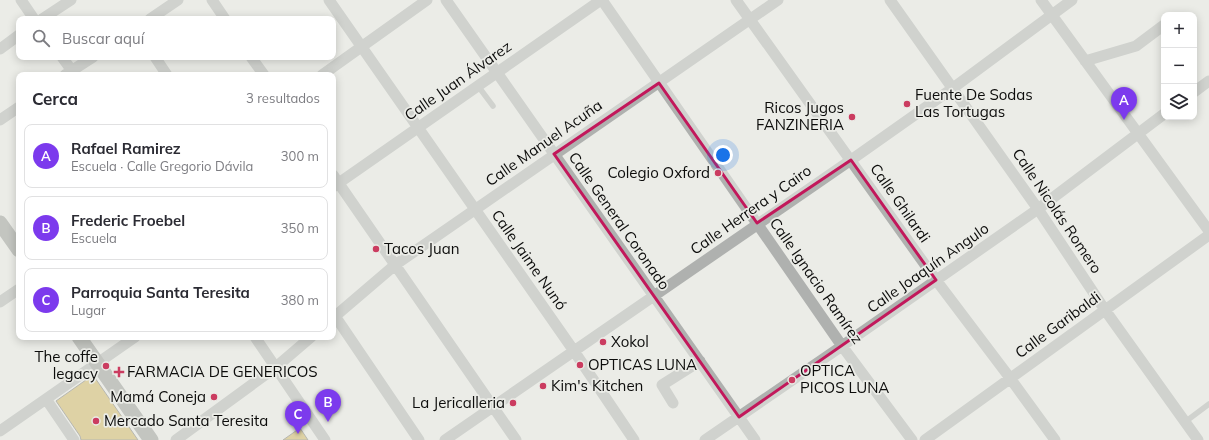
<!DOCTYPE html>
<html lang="es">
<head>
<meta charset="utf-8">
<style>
  :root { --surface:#fff; --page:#f7f7f7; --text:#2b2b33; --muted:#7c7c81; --line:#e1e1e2; --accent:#7c3aed }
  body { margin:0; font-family:Mulish,sans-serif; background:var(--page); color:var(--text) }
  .controls { position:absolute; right:12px; top:12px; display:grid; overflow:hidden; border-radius:8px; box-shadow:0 2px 10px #0003 }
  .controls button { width:36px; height:36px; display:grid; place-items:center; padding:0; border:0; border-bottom:1px solid var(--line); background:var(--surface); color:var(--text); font:20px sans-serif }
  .you { position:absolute; left:723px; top:155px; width:14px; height:14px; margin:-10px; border:3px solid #fff; border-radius:50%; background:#1a73e8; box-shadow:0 0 0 6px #1a73e833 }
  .badge { display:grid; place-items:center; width:26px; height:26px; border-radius:50%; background:var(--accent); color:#fff; font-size:13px; font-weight:700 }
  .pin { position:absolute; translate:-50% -33px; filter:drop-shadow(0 1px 2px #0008) }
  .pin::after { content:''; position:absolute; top:21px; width:14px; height:12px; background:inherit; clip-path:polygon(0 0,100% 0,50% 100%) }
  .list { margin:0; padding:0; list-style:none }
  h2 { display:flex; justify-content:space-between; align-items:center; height:52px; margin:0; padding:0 16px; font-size:17px }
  h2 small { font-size:13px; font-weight:400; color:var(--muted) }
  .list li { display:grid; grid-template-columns:26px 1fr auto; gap:12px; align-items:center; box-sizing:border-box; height:64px; margin:0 8px 8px; padding:0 8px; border:1px solid var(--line); border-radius:8px }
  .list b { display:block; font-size:15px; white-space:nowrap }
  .list p { margin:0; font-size:13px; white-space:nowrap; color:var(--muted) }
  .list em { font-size:13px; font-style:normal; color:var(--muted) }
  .icon { flex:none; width:22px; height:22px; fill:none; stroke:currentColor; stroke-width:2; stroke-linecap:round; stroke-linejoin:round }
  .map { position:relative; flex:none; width:1209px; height:440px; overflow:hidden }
  .search { position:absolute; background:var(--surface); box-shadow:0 2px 10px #0003; left:16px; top:16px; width:320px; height:44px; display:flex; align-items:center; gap:10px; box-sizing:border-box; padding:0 14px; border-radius:8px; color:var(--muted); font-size:15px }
  .panel { position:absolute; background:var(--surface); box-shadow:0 2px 10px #0003; left:16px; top:72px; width:320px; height:268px; border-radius:8px }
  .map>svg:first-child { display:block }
</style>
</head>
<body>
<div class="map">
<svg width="1209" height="440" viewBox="0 0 1209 440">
  <rect width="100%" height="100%" fill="#ebece7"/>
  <!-- building -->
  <path fill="#ceb154" stroke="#777671" d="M93,375l45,65h-57l-1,-4 -24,-35z
    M300,428l8,12h-25z"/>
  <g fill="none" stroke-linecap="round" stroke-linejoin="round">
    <!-- lane -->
    <path stroke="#afb1af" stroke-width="5.5" d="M478,86l15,20
      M1185,422l24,-18"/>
    <!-- street -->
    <path stroke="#afb1af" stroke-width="11" d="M21,0l13,19
      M212,0l13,19
      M329,0l245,351 60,89
      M446,0l309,440
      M602,0l240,346 70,94
      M736,0l200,280 74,98 45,62
      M890,0l148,209 67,101 93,130
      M1041,0l168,231
      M42,19l29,-19
      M150,19l28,-19
      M0,49l19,-14
      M62,57l13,18
      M155,57l12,18
      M251,57l13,18
      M1085,61l51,-15 28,-21
      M65,75l28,-18
      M322,75l105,-75
      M1194,92l15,-11
      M0,120l19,-13
      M333,175l183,265
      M333,187l268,-187
      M0,302l19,-13
      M333,313l86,127
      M333,318l62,-53 383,-265
      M255,337l70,103
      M46,399l28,41
      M673,403l-11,-18 38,-24
      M0,431l135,-94
      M176,440l100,-73 35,-30
      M445,440l406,-280 102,-72 119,-88
      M705,440l137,-94 196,-137 126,-95
      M925,440l284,-205"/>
    <!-- secondary -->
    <path stroke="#929491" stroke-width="15" d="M0,223l19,27
      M79,337l72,103"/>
  </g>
  <!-- marked area -->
  <path d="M0 0H1209V440H0ZM659,83l98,140 94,-63 85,120 -197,137 -185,-263z" fill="#ebece7" fill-opacity=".55" fill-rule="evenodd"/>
  <path fill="none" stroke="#c2185b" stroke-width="3" stroke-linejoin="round" d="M659,83l98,140 94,-63 85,120 -197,137 -185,-263z"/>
  <!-- markers -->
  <g fill="#cb3c60" stroke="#ebece7" stroke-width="1.5">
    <circle cx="907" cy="104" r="4"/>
    <circle cx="852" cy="117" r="4"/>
    <circle cx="718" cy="173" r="4"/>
    <circle cx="376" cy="249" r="4"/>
    <circle cx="603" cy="342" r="4"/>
    <circle cx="580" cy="365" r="4"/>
    <circle cx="106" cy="366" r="4"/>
    <path d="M117 366h4v4h4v4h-4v4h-4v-4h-4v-4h4z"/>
    <circle cx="792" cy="380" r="4"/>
    <circle cx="543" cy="386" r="4"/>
    <circle cx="214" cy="397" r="4"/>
    <circle cx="513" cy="403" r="4"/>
    <circle cx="96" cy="421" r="4"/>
  </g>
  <g text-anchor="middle" stroke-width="3.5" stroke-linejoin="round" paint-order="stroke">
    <!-- street labels -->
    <g font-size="15" fill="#0c0c0b" stroke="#ebece7">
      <text transform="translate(458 81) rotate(-35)" y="5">Calle Juan Álvarez</text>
      <text transform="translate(544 143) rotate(-35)" y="5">Calle Manuel Acuña</text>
      <text transform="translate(900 203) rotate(55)" y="5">Calle Ghilardi</text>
      <text transform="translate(751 210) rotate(-35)" y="5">Calle Herrera y Cairo</text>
      <text transform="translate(1057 211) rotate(56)" y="5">Calle Nicolás Romero</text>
      <text transform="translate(619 221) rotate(55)" y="5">Calle General Coronado</text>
      <text transform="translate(529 260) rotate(55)" y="5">Calle Jaime Nunó</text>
      <text transform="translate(928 268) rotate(-35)" y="5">Calle Joaquín Angulo</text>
      <text transform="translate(816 281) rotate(55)" y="5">Calle Ignacio Ramírez</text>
      <text transform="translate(1058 325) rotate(-36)" y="5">Calle Garibaldi</text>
    </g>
    <!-- poi labels -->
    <g font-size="15" fill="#0c0c0b" stroke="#ebece7" text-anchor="start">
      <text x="915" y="100">Fuente De Sodas<tspan x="915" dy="17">Las Tortugas</tspan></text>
      <text x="844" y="113" text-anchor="end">Ricos Jugos<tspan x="844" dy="17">FANZINERIA</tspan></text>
      <text x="710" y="178" text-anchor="end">Colegio Oxford</text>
      <text x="384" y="254">Tacos Juan</text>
      <text x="611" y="347">Xokol</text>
      <text x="98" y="362" text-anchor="end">The coffe<tspan x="98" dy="17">legacy</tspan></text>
      <text x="588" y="370">OPTICAS LUNA</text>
      <text x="800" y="376">OPTICA<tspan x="800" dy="17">PICOS LUNA</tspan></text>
      <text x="127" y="377">FARMACIA DE GENERICOS</text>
      <text x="551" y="391">Kim's Kitchen</text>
      <text x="206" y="402" text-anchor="end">Mamá Coneja</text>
      <text x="505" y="408" text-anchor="end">La Jericalleria</text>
      <text x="104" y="426">Mercado Santa Teresita</text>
    </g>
  </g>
</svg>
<div class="controls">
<button>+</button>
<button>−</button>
<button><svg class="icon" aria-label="layers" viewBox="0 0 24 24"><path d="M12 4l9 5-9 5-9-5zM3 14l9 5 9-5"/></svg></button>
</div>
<div class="you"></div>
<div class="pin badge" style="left:1124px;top:120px">A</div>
<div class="pin badge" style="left:328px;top:422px">B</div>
<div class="pin badge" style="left:298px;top:434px">C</div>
<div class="search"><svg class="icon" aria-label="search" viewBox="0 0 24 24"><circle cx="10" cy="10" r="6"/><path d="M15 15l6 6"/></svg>Buscar aquí</div>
<section class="panel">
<h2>Cerca<small>3 resultados</small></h2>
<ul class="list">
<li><span class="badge">A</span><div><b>Rafael Ramirez</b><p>Escuela · Calle Gregorio Dávila</p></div><em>300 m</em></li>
<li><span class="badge">B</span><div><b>Frederic Froebel</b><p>Escuela</p></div><em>350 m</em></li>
<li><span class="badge">C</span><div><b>Parroquia Santa Teresita</b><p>Lugar</p></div><em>380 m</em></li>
</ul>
</section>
</div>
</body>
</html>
